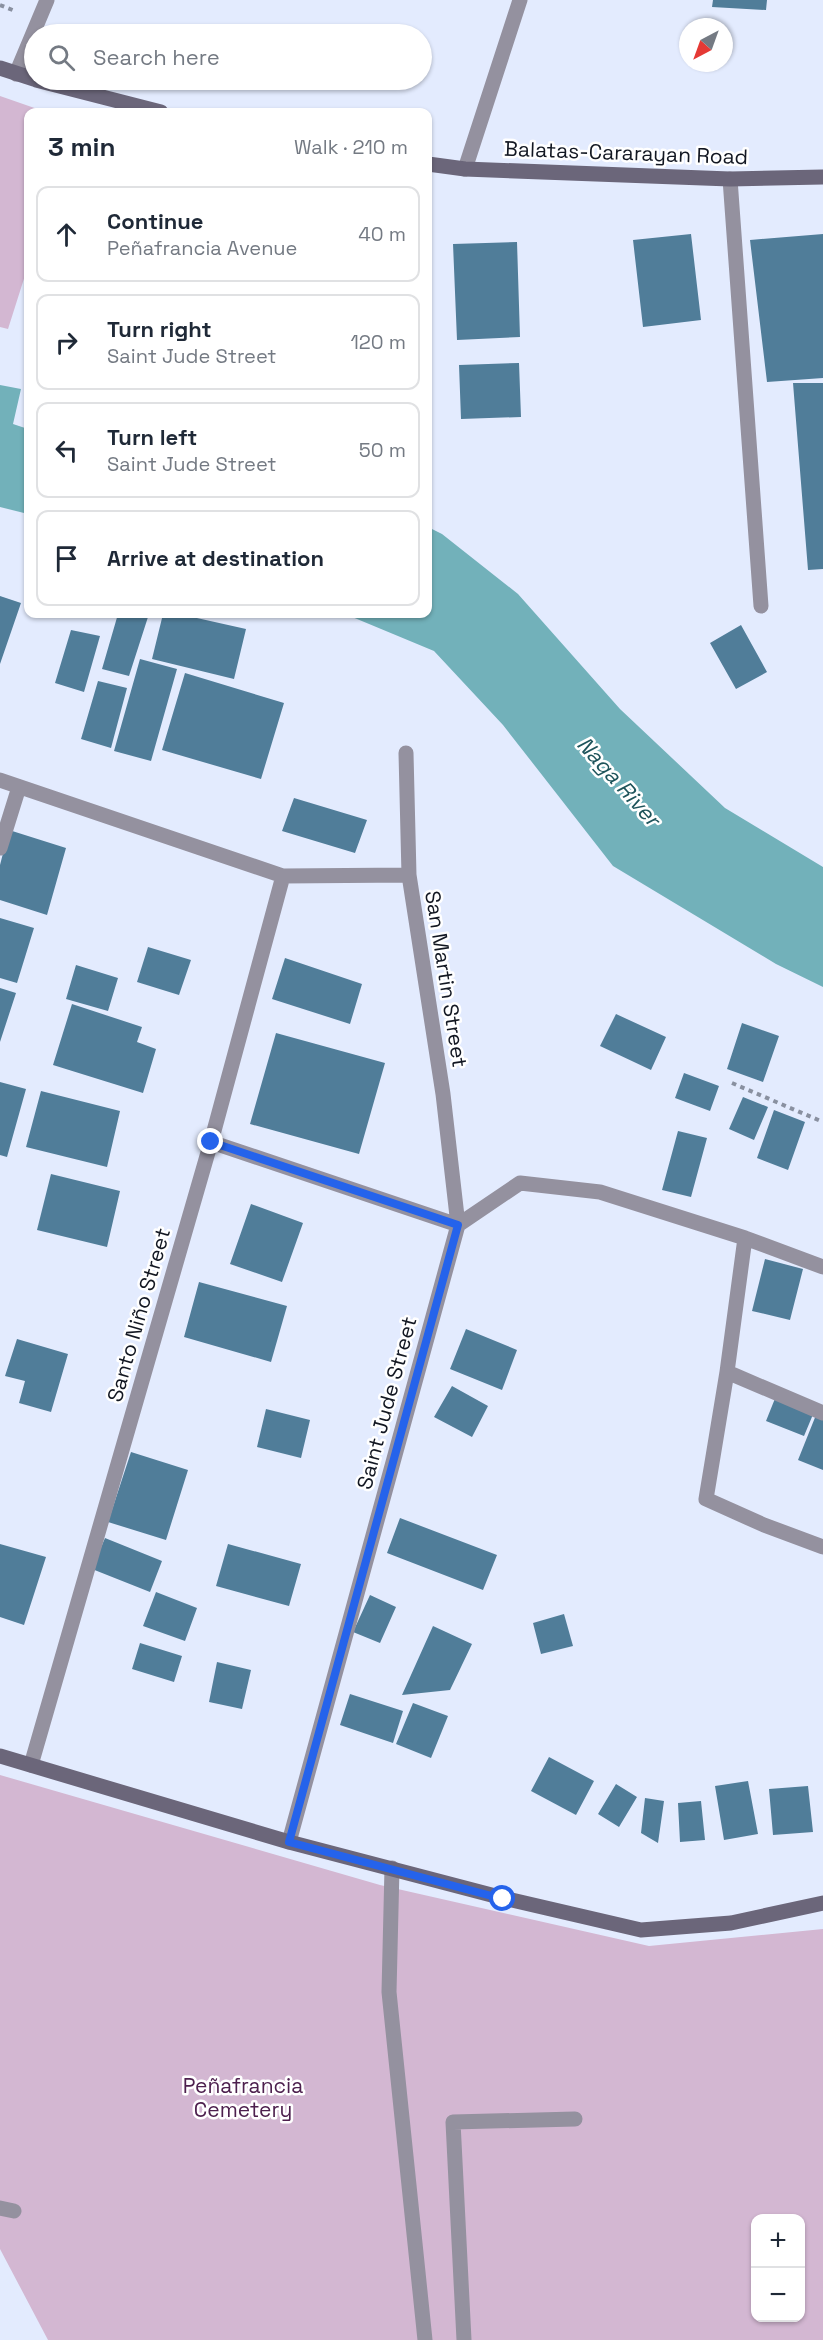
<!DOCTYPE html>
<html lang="en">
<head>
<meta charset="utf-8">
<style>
  :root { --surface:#fff; --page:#f6f6f7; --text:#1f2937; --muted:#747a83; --line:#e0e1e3 }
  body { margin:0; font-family:"Space Grotesk",sans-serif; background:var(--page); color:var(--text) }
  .controls { position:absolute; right:18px; bottom:18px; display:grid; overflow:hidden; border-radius:12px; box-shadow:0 2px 4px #0004 }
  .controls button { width:54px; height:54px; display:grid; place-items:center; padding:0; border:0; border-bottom:2px solid var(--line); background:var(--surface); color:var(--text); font:30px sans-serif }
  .compass { position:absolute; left:679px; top:18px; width:54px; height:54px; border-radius:50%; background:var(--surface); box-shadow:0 2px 4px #0004; rotate:221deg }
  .stop { position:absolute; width:18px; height:18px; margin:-14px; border:4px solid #2563eb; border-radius:50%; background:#fff }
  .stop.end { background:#2563eb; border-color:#fff; box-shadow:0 2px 6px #0008 }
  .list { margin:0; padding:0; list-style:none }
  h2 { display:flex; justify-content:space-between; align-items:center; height:78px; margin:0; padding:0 24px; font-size:26px }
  h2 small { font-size:20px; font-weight:400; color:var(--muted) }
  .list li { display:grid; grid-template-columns:39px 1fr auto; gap:18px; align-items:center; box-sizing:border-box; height:96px; margin:0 12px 12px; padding:0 12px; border:2px solid var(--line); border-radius:12px }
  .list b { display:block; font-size:22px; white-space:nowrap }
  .list p { margin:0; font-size:20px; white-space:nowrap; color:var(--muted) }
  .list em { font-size:20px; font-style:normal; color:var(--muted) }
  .icon { flex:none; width:33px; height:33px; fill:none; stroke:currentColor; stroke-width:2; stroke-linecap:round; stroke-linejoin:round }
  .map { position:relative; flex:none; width:823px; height:2340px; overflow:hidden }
  .search { position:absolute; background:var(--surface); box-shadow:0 2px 4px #0004; left:24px; top:24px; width:408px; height:66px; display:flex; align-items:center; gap:15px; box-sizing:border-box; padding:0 21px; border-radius:33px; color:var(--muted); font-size:22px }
  .panel { position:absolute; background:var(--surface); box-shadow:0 2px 4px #0004; left:24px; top:108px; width:408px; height:510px; border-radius:12px }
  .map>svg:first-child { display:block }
</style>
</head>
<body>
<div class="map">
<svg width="823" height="2340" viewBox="0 0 823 2340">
  <rect width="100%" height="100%" fill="#e3ebfe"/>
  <!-- green -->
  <path fill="#d3b7d2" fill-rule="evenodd" d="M0,96l46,16h-18v154l-20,63 -8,-2z
    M0,1775l380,110 269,61 174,-17v411h-775l-48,-91zM756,2218h44v100h-44z"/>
  <!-- water -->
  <path fill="#72b1ba" d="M0,385l21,4 -8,35 15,5v85l-28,-7z
    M428,527l14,7 76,60 102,115 105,99 98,59v120l-47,-23 -163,-98 -110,-141 -69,-74 -89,-37h83z"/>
  <!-- building -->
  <path fill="#507d99" d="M713,0h54l-1,10 -54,-3z
    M691,234l10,86 -58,7 -10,-87z
    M823,234v144l-56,4 -17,-142z
    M517,242l3,95 -63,3 -4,-96z
    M519,363l2,54 -60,2 -2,-54z
    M793,383h30v186l-15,1z
    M0,596l21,7 -21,61z
    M118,614h17l13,3 -19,59 -27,-7z
    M163,614h16l67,15 -12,50 -82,-20z
    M741,625l26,47 -31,17 -26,-46z
    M71,630l29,6 -16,56 -29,-9z
    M140,659l37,10 -26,92 -37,-10z
    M185,673l99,30 -23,76 -99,-29z
    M98,681l29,7 -16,60 -30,-9z
    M294,798l73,22 -12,33 -73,-22z
    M9,830l57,18 -19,67 -47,-15v-35z
    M0,918l34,10 -17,55 -17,-5z
    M148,947l43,13 -12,35 -42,-13z
    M285,958l77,26 -12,40 -78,-25z
    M76,965l42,13 -10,33 -42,-12z
    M0,988l16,5 -16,49z
    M72,1004l70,23 -5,15 19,7 -13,44 -90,-28z
    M616,1014l50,23 -15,33 -51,-24z
    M742,1023l37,13 -16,46 -36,-13z
    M276,1033l109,30 -26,91 -109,-30z
    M684,1073l35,13 -9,25 -35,-13z
    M0,1082l26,7 -19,68 -7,-2z
    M41,1091l79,20 -13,56 -81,-20z
    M743,1097l25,10 -14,33 -25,-11z
    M774,1110l31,12 -17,48 -31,-12z
    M678,1131l29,7 -16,59 -29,-7z
    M51,1174l69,17 -13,56 -70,-17z
    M251,1204l52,19 -21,59 -52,-18z
    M765,1259l38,10 -13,51 -38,-9z
    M199,1282l88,24 -16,56 -87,-25z
    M466,1329l51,21 -15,40 -52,-21z
    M17,1339l51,15 -17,58 -32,-9 6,-22 -20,-5z
    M452,1386l36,20 -16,31 -38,-20z
    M776,1396l38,16 -10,24 -38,-15z
    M266,1409l44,11 -9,38 -44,-11z
    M816,1415l7,3v52l-25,-10z
    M131,1452l57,18 -22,70 -58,-18z
    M400,1518l97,37 -14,35 -96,-37z
    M105,1538l57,23 -12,31 -58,-23z
    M0,1544l46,13 -22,68 -24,-8z
    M228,1544l73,20 -12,42 -73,-20z
    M156,1592l41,16 -12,33 -42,-15z
    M370,1595l26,12 -16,36 -27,-11z
    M564,1614l9,32 -32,8 -8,-31z
    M433,1626l39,18 -22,46 -48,5z
    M140,1643l42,13 -8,26 -42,-13z
    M217,1662l34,8 -9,39 -33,-7z
    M350,1694l53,17 -10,32 -53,-18z
    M413,1703l35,13 -17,42 -35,-14z
    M549,1757l45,24 -18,34 -45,-24z
    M748,1781l10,53 -34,6 -9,-54z
    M616,1784l21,13 -18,30 -21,-13z
    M808,1786l5,46 -40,3 -4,-46z
    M645,1798l19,3 -6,42 -17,-10z
    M701,1801l4,39 -25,2 -2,-39z"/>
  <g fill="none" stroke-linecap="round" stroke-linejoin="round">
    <!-- path -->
    <path stroke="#8990a0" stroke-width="4" stroke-dasharray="4.5 4.5" stroke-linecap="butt" d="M0,5l15,6
      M732,1083l91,39"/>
    <!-- lane -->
    <path stroke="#94919f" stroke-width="15" d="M16,74l31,-74
      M730,179l31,427
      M392,1868l-3,124 36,348
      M464,2340l-11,-218 122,-3"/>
    <!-- street -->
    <path stroke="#94919f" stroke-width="15" d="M465,169l55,-169
      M406,753l3,122
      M0,780l283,96 126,-1 34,219 15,131 -169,617
      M0,848l19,-61
      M211,1142l247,83
      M458,1225l62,-42 80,9 145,46 78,29
      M745,1238l-18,134 -21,127 58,26 59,22
      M727,1372l96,41
      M31,1765l180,-623 72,-266
      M0,2208l14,3"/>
    <!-- secondary -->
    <path stroke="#6b667a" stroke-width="15" d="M0,68l34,11
      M36,80l125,32
      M428,164l37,5 265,10 93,-2
      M0,1756l289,86 214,56 138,32 90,-7 92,-20"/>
  </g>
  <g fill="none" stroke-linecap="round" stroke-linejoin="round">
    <!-- route -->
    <path stroke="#2563eb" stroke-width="8" d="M211,1142l247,83 -169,617 214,57"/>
  </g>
  <g text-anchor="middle" stroke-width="5" stroke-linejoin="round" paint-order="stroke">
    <!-- street labels -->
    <g font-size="21" fill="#121722" stroke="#fff">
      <text transform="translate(626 153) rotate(2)" y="7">Balatas-Cararayan Road</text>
      <text transform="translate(446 979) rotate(81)" y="7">San Martin Street</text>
      <text transform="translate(139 1315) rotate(-74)" y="7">Santo Niño Street</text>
      <text transform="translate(387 1403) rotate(-75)" y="7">Saint Jude Street</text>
    </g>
    <!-- park labels -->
    <g font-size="21" fill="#4d204e" stroke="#fff">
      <text x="243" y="2093">Peñafrancia<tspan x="243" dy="24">Cemetery</tspan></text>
    </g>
    <!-- water labels -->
    <g font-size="22" font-style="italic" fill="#1e545b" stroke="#fff">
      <text transform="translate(619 781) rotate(48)" y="8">Naga River</text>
    </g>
  </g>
</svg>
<div class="controls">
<button>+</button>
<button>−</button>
</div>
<svg class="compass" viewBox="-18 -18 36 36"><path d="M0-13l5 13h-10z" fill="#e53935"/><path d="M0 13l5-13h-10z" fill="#747a83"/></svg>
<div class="stop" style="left:503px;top:1899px"></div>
<div class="stop end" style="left:211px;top:1142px"></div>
<div class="search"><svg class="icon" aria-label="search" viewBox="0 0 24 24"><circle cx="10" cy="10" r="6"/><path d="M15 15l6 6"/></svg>Search here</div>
<section class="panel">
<h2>3 min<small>Walk · 210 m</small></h2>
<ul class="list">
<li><svg class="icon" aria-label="ahead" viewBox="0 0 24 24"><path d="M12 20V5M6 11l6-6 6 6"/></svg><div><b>Continue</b><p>Peñafrancia Avenue</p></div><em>40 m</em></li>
<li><svg class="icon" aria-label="right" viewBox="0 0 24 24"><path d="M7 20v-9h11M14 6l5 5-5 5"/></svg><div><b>Turn right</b><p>Saint Jude Street</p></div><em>120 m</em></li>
<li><svg class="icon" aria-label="left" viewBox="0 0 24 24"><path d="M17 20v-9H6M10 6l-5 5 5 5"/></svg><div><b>Turn left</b><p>Saint Jude Street</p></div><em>50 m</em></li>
<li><svg class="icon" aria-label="arrive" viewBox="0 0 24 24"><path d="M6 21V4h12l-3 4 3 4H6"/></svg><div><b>Arrive at destination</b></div></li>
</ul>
</section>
</div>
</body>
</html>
